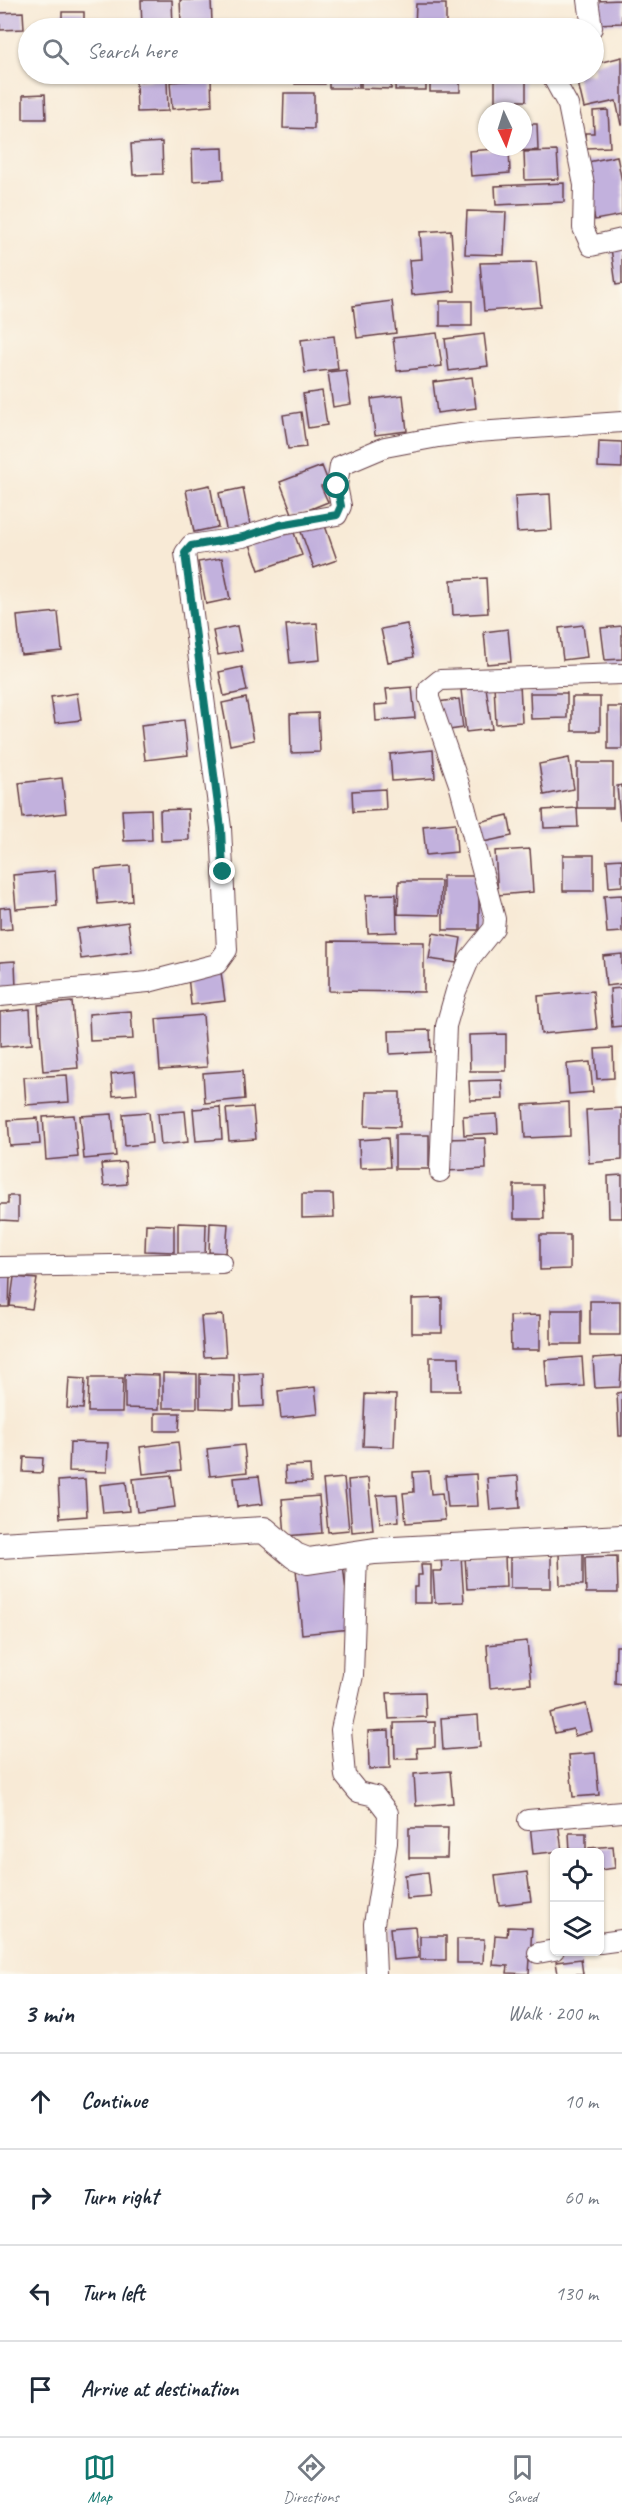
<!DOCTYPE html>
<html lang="en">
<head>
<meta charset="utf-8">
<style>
  :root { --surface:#fff; --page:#f6f6f7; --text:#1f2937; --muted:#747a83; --line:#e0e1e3; --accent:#0f766e }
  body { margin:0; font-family:Caveat,sans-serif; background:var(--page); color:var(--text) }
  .controls { position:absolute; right:18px; bottom:18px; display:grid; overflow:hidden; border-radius:9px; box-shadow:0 2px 4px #0004 }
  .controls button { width:54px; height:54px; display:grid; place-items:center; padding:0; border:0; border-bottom:2px solid var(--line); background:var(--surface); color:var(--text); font:30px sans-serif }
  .compass { position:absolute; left:478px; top:102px; width:54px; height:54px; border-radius:50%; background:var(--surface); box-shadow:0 2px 4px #0004; rotate:176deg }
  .stop { position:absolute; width:18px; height:18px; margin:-14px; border:4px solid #0f766e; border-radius:50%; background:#fff }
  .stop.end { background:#0f766e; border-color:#fff; box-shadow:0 2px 6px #0008 }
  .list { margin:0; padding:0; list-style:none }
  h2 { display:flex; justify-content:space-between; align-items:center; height:78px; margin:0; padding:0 24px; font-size:26px }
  h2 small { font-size:20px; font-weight:400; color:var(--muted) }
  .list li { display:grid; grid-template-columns:39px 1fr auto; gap:18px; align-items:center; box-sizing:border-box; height:96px; padding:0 24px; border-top:2px solid var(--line) }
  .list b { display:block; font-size:22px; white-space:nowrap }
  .list em { font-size:20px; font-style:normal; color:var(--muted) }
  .icon { flex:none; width:33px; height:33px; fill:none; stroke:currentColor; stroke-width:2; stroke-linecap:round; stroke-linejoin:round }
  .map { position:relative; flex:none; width:622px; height:1974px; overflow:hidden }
  .search { position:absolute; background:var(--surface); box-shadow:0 2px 4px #0004; left:18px; right:18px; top:18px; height:66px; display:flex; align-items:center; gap:15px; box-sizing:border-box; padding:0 21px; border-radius:33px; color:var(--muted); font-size:22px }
  .sheet { height:462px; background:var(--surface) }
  nav { display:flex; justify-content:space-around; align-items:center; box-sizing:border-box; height:84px; border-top:2px solid var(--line); background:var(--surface); font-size:16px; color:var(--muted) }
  nav a { display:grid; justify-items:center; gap:3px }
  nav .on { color:var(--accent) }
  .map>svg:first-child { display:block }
</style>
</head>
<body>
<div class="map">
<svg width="622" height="1974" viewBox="0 0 622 1974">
  <rect width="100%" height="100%" fill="#fbf7ec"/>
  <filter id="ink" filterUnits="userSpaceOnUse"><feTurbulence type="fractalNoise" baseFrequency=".0167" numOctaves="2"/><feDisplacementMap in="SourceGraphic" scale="12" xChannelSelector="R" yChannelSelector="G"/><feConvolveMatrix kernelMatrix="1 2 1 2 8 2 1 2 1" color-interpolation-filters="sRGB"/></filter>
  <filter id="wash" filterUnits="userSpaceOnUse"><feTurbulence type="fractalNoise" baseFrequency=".008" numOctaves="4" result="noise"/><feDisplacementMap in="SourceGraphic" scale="24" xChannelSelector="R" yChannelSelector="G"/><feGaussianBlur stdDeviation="1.35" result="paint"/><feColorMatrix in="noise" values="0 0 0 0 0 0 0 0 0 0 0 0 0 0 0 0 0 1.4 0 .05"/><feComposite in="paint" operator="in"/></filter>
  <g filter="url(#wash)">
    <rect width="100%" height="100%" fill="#f8ead6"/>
    <g id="blocks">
      <!-- building -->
      <path fill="#c2b1dd" d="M141,0h31l1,28h-31z
        M180,0h31l1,22 -31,1z
        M622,0v23l-26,1 -1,-23z
        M416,4h30v24h-31z
        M23,12l1,17 -24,1v-17z
        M62,12h22v16h-22z
        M622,57v68h-1l-5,-24 -32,7 -8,-34h18v-10z
        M222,74h30v4l-30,1z
        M295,74h31l-1,10h-30z
        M329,74h30v14h-30z
        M361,74h31l-1,15 -30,-1z
        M396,74h30v16h-31z
        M430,74h30v18h-30z
        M495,74h31v27h-31z
        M167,79l1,32 -31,1 -1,-31z
        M211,79l1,27 -40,3 -2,-27z
        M284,93h30v36l-31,-1z
        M45,94l1,25h-23v-24z
        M608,110l2,37 -24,1 -1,-15h9l-1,-22z
        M523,124h14l1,26 -28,1v-4h13z
        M162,142l1,32 -30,1 -2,-31z
        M223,148l1,31 -31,2 -1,-32z
        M509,148l1,25 -39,3 -2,-25z
        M557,151l2,28 -34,1 -1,-28z
        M617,156l5,26v33l-27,5 -12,-57z
        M564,183v19l-68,3 -1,-19z
        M467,211l39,1 -2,43 -39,-1z
        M451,230l4,61 -43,4 -3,-35 13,-1 -2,-27z
        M622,246v38l-6,1 -5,-37z
        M536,262l5,45 -57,4 -4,-48z
        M392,301l4,32 -39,5 -4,-32z
        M440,301h32v25h-32z
        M437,333l5,33 -45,5 -4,-33z
        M484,334l4,32 -39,5 -4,-32z
        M334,336l4,33 -33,4 -4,-33z
        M346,370l5,34 -18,3 -5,-35z
        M472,377l4,31 -39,5 -4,-31z
        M322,391l5,34 -19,3 -5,-34z
        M403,395l4,36 -32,4 -4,-36z
        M301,412l5,35 -18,2 -5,-34z
        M599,441l23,1v26l-24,-1z
        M322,466l7,18 -8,2 7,16 -35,14 -13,-34z
        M210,485l8,42 -24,5 -8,-42z
        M243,488l8,42 -24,4 -8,-41z
        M550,494l2,36 -35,2 -2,-36z
        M323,520l14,40 -23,8 -14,-39z
        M293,530l9,25 -43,15 -9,-26z
        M222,558l8,41 -24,5 -8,-42z
        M486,578l2,35 -35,2 -2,-35z
        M58,612l4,39 -41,4 -4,-39z
        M317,623l3,37 -30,3 -4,-38z
        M407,624l7,33 -26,5 -7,-33z
        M583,625l4,32 -24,3 -4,-32z
        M237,626l5,25 -24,4 -5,-24z
        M622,626v33l-17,1 -4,-32z
        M508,629l3,33 -24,2 -3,-32z
        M242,667l5,24 -23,5 -5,-24z
        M520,684l2,38 -26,2 -2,-39z
        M412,687l3,31 -39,3 -1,-16 13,-1 -2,-15z
        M486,687l6,42 -26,3 -5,-42z
        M77,693l4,27 -26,3 -4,-26z
        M530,693h37v25l-36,1z
        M572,697h28v34h-28z
        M246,698l8,42 -24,5 -8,-42z
        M459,699l4,29 -21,3 -4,-29z
        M608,707h14v42h-14z
        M318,713l2,39 -29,1 -1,-39z
        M184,720l4,35 -43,5 -4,-35z
        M433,750l2,28 -43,3 -2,-27z
        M569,758l5,31 -30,6 -5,-31z
        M577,763h36v45h-36z
        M62,778l4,35 -43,5 -4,-35z
        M622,785v35h-2l-3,-34z
        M385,789l1,21 -33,2 -1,-21z
        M577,808l1,19 -34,1 -1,-18z
        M151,809l1,31 -28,1 -2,-31z
        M188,809l1,31 -28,1 -1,-31z
        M508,815l4,21 -29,6 -4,-20z
        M455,823l2,29 -31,3 -3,-29z
        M530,849l3,43 -35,3 -3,-44z
        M563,855h31v36h-31z
        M622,859v27l-13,1 -2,-27z
        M130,866l2,35 -34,3 -3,-35z
        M55,871l2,35 -41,3 -3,-34z
        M443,876h36v54h-36z
        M399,881h42l-1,34 -42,-1z
        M396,894l1,38 -29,1 -2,-38z
        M622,895v37l-15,1 -3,-37z
        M10,907l2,22 -12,1v-22z
        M128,922l4,30 -51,7 -4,-30z
        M433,933l28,5 -4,25 -28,-4z
        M329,941l95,1v50l-95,-1z
        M622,954v30l-16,2 -3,-30z
        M15,961l1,28 -16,1v-28z
        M221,972l4,29 -34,4 -3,-29z
        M622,988v38l-10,1 -2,-38z
        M593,991l4,38 -56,5 -3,-38z
        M72,1002l6,66 -35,3 -5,-66z
        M30,1009l2,35 -32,3v-35z
        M131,1011l2,28 -43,2 -1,-27z
        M203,1015l4,52 -47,3 -4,-51z
        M430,1030l1,22 -41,2 -1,-23z
        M506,1034v37h-36l-1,-36z
        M613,1048l1,30 -17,1 -2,-30z
        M590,1062l3,30 -24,2 -2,-30z
        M243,1070l2,29 -40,4 -2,-30z
        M135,1071l2,23 -24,2 -2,-22z
        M67,1075l2,27 -43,3 -2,-28z
        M502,1080l1,19 -33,1 -1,-19z
        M366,1092h34v35l-35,-1z
        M569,1102l1,34 -45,2 -2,-33z
        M220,1107l2,32 -26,2 -3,-32z
        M253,1107l3,32 -27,2 -3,-32z
        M622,1108v52l-33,3 -3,-53z
        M185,1111l3,31 -27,3 -3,-32z
        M149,1112l3,31 -27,3 -2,-32z
        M112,1114l4,42 -32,3 -4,-43z
        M497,1114l1,19 -34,2 -1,-19z
        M74,1115l4,42 -32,3 -3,-43z
        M38,1118l2,26 -30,2 -2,-26z
        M395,1135h34v34h-34z
        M388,1138l2,29 -30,1 -1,-28z
        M485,1138l1,31 -40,2 -1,-32z
        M125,1162l2,22 -23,2 -3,-22z
        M622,1175v43h-13l-1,-42z
        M514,1185h29l1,34h-30z
        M302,1194h31l1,23 -32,1z
        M8,1196h10v25l-18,-1v-16h8z
        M178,1223l28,1 -1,35 -27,-1z
        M210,1223l18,1 -2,29 -17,-1z
        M146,1224l28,1v27l-29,-1z
        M540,1235h30v34l-30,1z
        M0,1276h10l-1,31h-9z
        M14,1277l23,2 -5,30 -22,-3z
        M442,1298v35h-30v-34z
        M590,1301h30v34h-30z
        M551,1310h30v34h-30z
        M223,1315l3,41 -22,1 -3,-41z
        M540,1315v35h-29l-1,-34z
        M622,1356l-2,31 -25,1 -2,-30z
        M430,1357h29l1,34h-30z
        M582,1357l2,29 -37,2 -2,-28z
        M163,1373l34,1v34h-34z
        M263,1373l1,33 -23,1 -2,-33z
        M125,1374l34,1v34l-34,-1z
        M200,1374l34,1v34l-34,-1z
        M69,1378l16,1 -2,30 -16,-1z
        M89,1378h34l-1,34h-34z
        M315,1387l3,27 -37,4 -3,-27z
        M622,1392v44h-3l-2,-43z
        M365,1394l31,1 -2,52 -31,-1z
        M155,1413h25l-1,18h-24z
        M70,1442l38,1 -1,29 -38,-1z
        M178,1442l3,28 -38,4 -3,-27z
        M244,1445l3,27 -37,4 -3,-27z
        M24,1457l19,1 -1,15 -19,-1z
        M310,1465l1,17 -25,1 -1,-17z
        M429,1471l2,23 11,-1 3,27 -39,3 -3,-30 11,-1 -1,-20z
        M476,1474l2,32 -30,1 -3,-31z
        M171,1475l4,32 -38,5 -4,-33z
        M259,1476l4,28 -26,3 -3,-29z
        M518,1476l2,32 -30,2 -3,-32z
        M344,1478l5,52 -21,2 -5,-52z
        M368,1478l5,52 -21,2 -4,-52z
        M85,1479l2,37 -27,2 -2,-37z
        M126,1482l3,29 -26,2 -3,-28z
        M397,1494l2,27 -19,2 -3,-28z
        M319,1496l3,37 -37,3 -3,-37z
        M583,1552v33h-23l-1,-32z
        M505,1554l1,33 -39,2 -2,-33z
        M510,1555h41v33h-41z
        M441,1556h20l3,46 -29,1 -2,-32h9z
        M617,1556l1,37h-32l-1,-36z
        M343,1564l7,65 -48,5 -6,-65z
        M421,1565h10v38h-17v-16h4v-12h4z
        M527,1641l4,43 -41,4 -3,-43z
        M616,1646h6v38l-7,-1z
        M425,1692l1,25 -37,2 -2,-26z
        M586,1704l6,27 -17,5 -2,-7 -18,4 -5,-20z
        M478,1715l2,32 -37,3 -2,-32z
        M435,1722v25l-18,1 1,10 -23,1 -1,-36z
        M389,1730l1,38 -21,1 -1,-38z
        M595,1753l4,42 -26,2 -4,-42z
        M450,1771l3,32 -37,3 -2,-32z
        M558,1821l4,30 -29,3 -3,-30z
        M409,1828h39l-1,30h-38z
        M569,1833h17v19h-16z
        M613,1846l2,22 -15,2v-18h-10l-1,-4z
        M428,1872l3,25 -24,2 -2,-24z
        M527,1872l4,29 -32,4 -4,-29z
        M415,1926l3,32 -25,2 -3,-32z
        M508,1927l24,1 -3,46 -22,-1 1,-7 -15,-1 2,-30 12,1z
        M420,1936h26v24h-26z
        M457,1939h27l-1,24h-26z
        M581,1959l2,15h-25l-2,-12z"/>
    </g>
  </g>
  <g filter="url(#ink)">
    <use href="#blocks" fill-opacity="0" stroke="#643d45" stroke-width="1.5"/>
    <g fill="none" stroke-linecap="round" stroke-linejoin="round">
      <defs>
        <path id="minor" d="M588,0l4,28
          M551,74l17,31 16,80 -1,43 8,18 31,-7
          M0,996l148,-14 69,-18 10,-14 -6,-122 -36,-275 6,-8 52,-8 38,-12 56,-10 4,-9 -4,-20 3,-20 45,-19 53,-10 39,-5 145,-10
          M440,1172l6,-146 10,-35 14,-33 24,-30 1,-9 -36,-135 -30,-86v-9l11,-9 182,-6
          M0,1267l222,-4
          M357,1554l-4,121 -12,55 4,46 13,16 17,4 13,17 -1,30 -13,81 2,50
          M528,1820l94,-8
          M600,1943l22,-3
          M538,1953l16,-3"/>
        <path id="tertiary" d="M0,1545l264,-15 31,26 13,5 67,-10 247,-13"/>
      </defs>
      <!-- minor casing -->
      <use href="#minor" stroke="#643d45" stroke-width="22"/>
      <!-- tertiary casing -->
      <use href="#tertiary" stroke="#643d45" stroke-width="28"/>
      <!-- minor -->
      <use href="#minor" stroke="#fff" stroke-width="20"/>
      <!-- tertiary -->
      <use href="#tertiary" stroke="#fff" stroke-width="26"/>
    </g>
  </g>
  <g fill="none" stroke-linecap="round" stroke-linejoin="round" filter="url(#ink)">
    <!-- route -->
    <path stroke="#0f766e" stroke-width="8" d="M223,872l-2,-44 -36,-275 6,-7 52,-9 37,-12 57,-10 4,-9 -4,-20"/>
  </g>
</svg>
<div class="controls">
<button><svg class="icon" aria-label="locate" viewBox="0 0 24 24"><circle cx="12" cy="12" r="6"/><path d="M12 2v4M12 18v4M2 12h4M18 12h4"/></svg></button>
<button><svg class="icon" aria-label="layers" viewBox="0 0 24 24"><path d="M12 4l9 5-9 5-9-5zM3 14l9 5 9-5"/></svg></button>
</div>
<svg class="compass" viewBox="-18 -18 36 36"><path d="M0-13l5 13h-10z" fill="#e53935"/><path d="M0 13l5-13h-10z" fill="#747a83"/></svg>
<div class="stop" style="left:337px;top:486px"></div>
<div class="stop end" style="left:223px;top:872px"></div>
<div class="search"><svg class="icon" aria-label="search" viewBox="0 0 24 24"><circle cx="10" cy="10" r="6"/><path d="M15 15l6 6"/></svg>Search here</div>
</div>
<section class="sheet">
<h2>3 min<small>Walk · 200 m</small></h2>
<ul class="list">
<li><svg class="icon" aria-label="ahead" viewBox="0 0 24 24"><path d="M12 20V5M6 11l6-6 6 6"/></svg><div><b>Continue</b></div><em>10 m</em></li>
<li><svg class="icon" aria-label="right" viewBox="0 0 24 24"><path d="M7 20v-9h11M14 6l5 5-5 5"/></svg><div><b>Turn right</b></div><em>60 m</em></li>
<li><svg class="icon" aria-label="left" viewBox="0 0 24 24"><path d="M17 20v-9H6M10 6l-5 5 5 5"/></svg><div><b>Turn left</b></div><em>130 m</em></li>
<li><svg class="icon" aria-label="arrive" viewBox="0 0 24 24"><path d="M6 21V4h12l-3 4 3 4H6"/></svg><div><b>Arrive at destination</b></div></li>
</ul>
</section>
<nav>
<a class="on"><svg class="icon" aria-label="map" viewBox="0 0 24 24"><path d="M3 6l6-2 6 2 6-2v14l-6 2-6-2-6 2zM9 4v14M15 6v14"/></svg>Map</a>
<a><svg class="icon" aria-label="directions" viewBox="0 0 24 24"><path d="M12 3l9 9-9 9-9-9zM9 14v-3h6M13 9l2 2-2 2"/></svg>Directions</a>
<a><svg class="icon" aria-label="saved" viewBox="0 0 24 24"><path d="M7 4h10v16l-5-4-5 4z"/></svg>Saved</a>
</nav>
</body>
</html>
